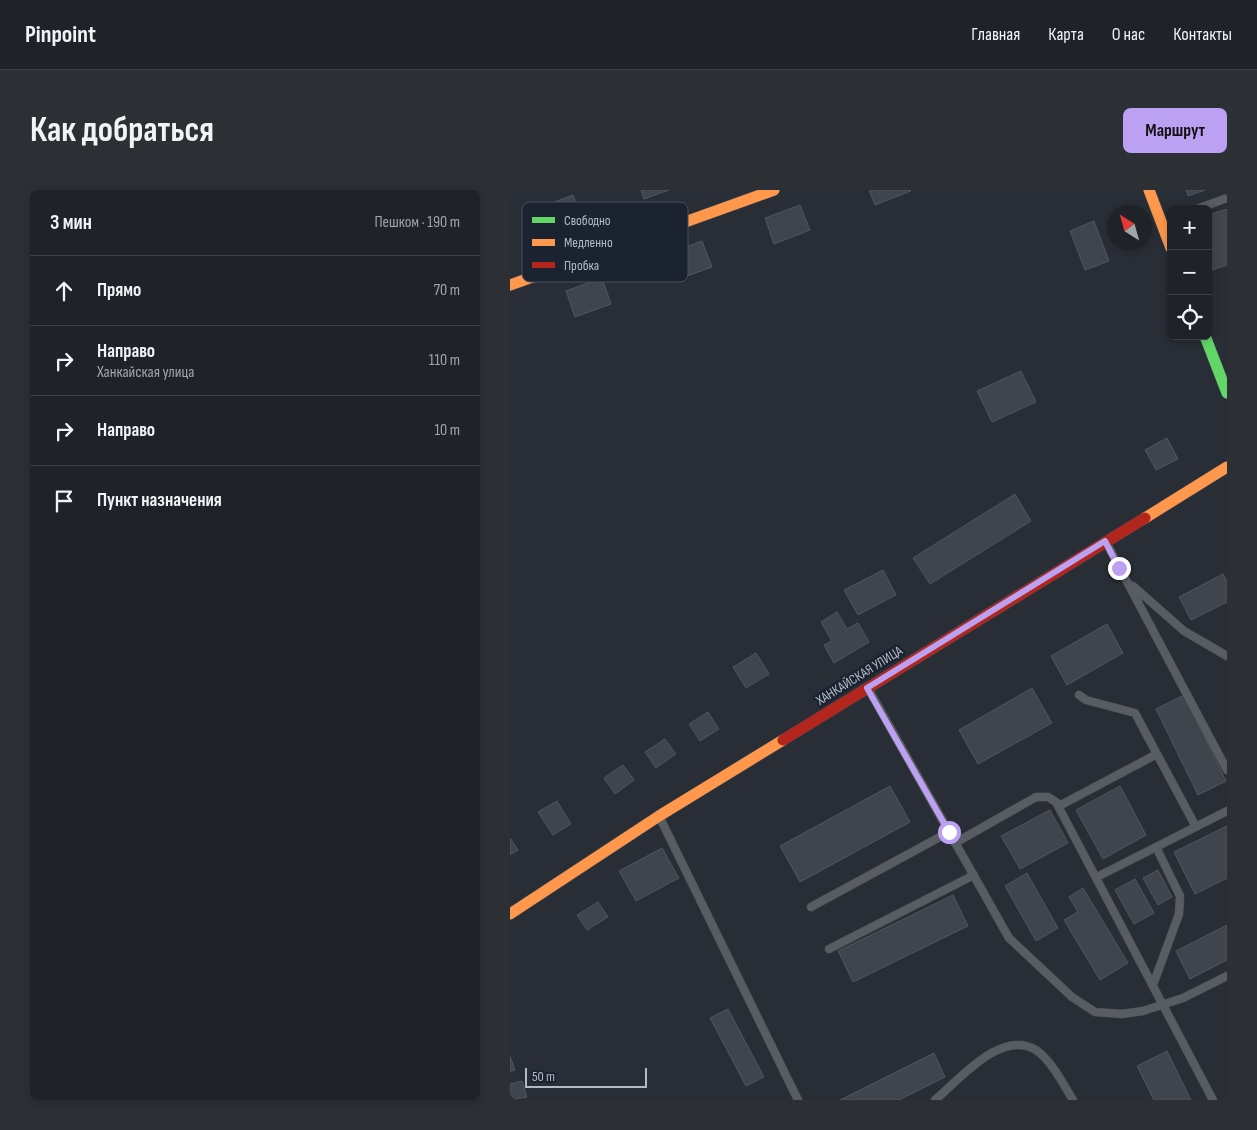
<!DOCTYPE html>
<html lang="ru">
<head>
<meta charset="utf-8">
<style>
  :root { --surface:#1f2228; --page:#2c2f34; --text:#f1f3f6; --muted:#a1a4a8; --line:#3c3f45; --accent:#bca0f2 }
  body { margin:0; font-family:"Sofia Sans Condensed",sans-serif; background:var(--page); color:var(--text) }
  .controls { position:absolute; right:15px; top:15px; display:grid; overflow:hidden; border-radius:8px; box-shadow:0 2px 8px #0003 }
  .controls button { width:45px; height:45px; display:grid; place-items:center; padding:0; border:0; border-bottom:1px solid var(--line); background:var(--surface); color:var(--text); font:25px sans-serif }
  .compass { position:absolute; left:597px; top:15px; width:45px; height:45px; border-radius:50%; background:var(--surface); box-shadow:0 2px 8px #0003; rotate:323deg }
  .scale { position:absolute; left:15px; bottom:12px; width:122px; box-sizing:border-box; padding-left:5px; border:2px solid #b2b9c7; border-top:0; font-size:14px; line-height:18px; white-space:nowrap; color:#b2b9c7; -webkit-text-stroke:4px #1c2330; paint-order:stroke }
  .stop { position:absolute; width:15px; height:15px; margin:-11px; border:4px solid #bca0f2; border-radius:50%; background:#fff }
  .stop.end { background:#bca0f2; border-color:#fff; box-shadow:0 1px 5px #0008 }
  .list { margin:0; padding:0; list-style:none }
  h2 { display:flex; justify-content:space-between; align-items:center; height:65px; margin:0; padding:0 20px; font-size:21px }
  h2 small { font-size:16px; font-weight:400; color:var(--muted) }
  .list li { display:grid; grid-template-columns:32px 1fr auto; gap:15px; align-items:center; box-sizing:border-box; height:70px; padding:0 20px; border-top:1px solid var(--line) }
  .list b { display:block; font-size:19px; white-space:nowrap }
  .list p { margin:0; font-size:16px; white-space:nowrap; color:var(--muted) }
  .list em { font-size:16px; font-style:normal; color:var(--muted) }
  .icon { flex:none; width:28px; height:28px; fill:none; stroke:currentColor; stroke-width:2; stroke-linecap:round; stroke-linejoin:round }
  .map { position:relative; flex:none; width:717px; height:910px; overflow:hidden; border-radius:8px }
  header { display:flex; align-items:center; gap:30px; box-sizing:border-box; height:70px; padding:0 25px; background:var(--surface); border-bottom:1px solid var(--line) }
  header strong { font-size:24px }
  nav { display:flex; gap:28px; margin-inline-start:auto; font-size:18px }
  .intro { display:flex; align-items:center; justify-content:space-between; box-sizing:border-box; height:120px; padding:0 30px }
  h1 { margin:0; font-size:35px }
  .button { padding:12px 22px; border-radius:8px; background:var(--accent); color:#111; font-size:18px; font-weight:700 }
  main { display:flex; gap:30px; padding:0 30px }
  aside { flex:1; background:var(--surface); border-radius:8px; box-shadow:0 2px 8px #0003 }
  .map>svg:first-child { display:block }
</style>
</head>
<body>
<header>
<strong>Pinpoint</strong>
<nav><a>Главная</a><a>Карта</a><a>О нас</a><a>Контакты</a></nav>
</header>
<div class="intro"><h1>Как добраться</h1><a class="button">Маршрут</a></div>
<main>
<aside>
<h2>3 мин<small>Пешком · 190 m</small></h2>
<ul class="list">
<li><svg class="icon" aria-label="ahead" viewBox="0 0 24 24"><path d="M12 20V5M6 11l6-6 6 6"/></svg><div><b>Прямо</b></div><em>70 m</em></li>
<li><svg class="icon" aria-label="right" viewBox="0 0 24 24"><path d="M7 20v-9h11M14 6l5 5-5 5"/></svg><div><b>Направо</b><p>Ханкайская улица</p></div><em>110 m</em></li>
<li><svg class="icon" aria-label="right" viewBox="0 0 24 24"><path d="M7 20v-9h11M14 6l5 5-5 5"/></svg><div><b>Направо</b></div><em>10 m</em></li>
<li><svg class="icon" aria-label="arrive" viewBox="0 0 24 24"><path d="M6 21V4h12l-3 4 3 4H6"/></svg><div><b>Пункт назначения</b></div></li>
</ul>
</aside>
<div class="map">
<svg width="717" height="910" viewBox="0 0 717 910">
  <rect width="100%" height="100%" fill="#292d35"/>
  <!-- building -->
  <path fill="#40444c" stroke="#51555d" d="M131,0h28l-25,9z
    M359,0h41l1,1 -36,14z
    M676,0h19l-17,6z
    M63,5l9,25 -42,15 -9,-24z
    M290,15l10,25 -36,14 -9,-26z
    M717,19v56l-15,5 -4,-13v-42z
    M584,31l15,40 -24,9 -15,-39z
    M192,51l10,26 -36,13 -10,-26z
    M92,88l9,26 -36,13 -9,-26z
    M511,181l15,31 -44,20 -15,-31z
    M657,248l11,21 -22,11 -11,-20z
    M505,304l16,27 -101,63 -17,-26z
    M373,380l13,25 -38,20 -14,-25z
    M713,384l4,8v20l-36,18 -12,-23z
    M327,422l10,17 11,-6 11,19 -35,21 -10,-18 8,-4 -11,-19z
    M597,434l16,29 -56,32 -16,-29z
    M246,463l13,21 -23,14 -13,-21z
    M522,498l20,35 -74,41 -19,-34z
    M674,505l42,86 -28,14 -42,-86z
    M198,522l11,17 -19,12 -11,-17z
    M155,549l11,15 -20,14 -11,-16z
    M113,575l11,15 -19,14 -11,-16z
    M380,596l20,36 -110,60 -20,-36z
    M610,596l26,49 -43,24 -27,-49z
    M47,611l14,23 -18,11 -15,-23z
    M540,620l18,33 -48,26 -19,-33z
    M717,636v52l-32,16 -21,-42z
    M0,648l8,12 -8,5z
    M152,658l17,30 -43,23 -17,-30z
    M648,680l14,27 -14,8 -15,-27z
    M517,683l31,55 -22,13 -31,-55z
    M625,689l19,34 -20,11 -19,-34z
    M573,698l45,75 -28,17 -36,-60 14,-8 -9,-15z
    M443,705l15,31 -115,56 -15,-31z
    M88,712l10,15 -21,13 -10,-15z
    M717,735v35l-37,19 -14,-28z
    M218,819l36,68 -18,9 -36,-68z
    M657,861l24,49h-37l-17,-34z
    M424,863l11,24 -46,23h-59z
    M0,866l5,14 -5,2z
    M12,891l5,16 -17,3v-16z"/>
  <g fill="none" stroke-linecap="round" stroke-linejoin="round">
    <defs>
      <path id="lane" d="M687,19l30,-11
        M597,354l120,226
        M623,396l51,45 43,25
        M359,500l140,248 63,59 23,15 27,2 21,-3 40,-13 44,-22
        M569,505l7,5 49,13 61,114
        M549,616l98,-52
        M150,628l138,282
        M445,653l81,-46h12l8,5 157,298
        M587,687l130,-66
        M301,717l138,-75
        M319,759l145,-74
        M643,795l26,-71 1,-18 -24,-49
        M425,910c25,-21 66,-71 101,-50 16,11 27,34 37,50"/>
      <path id="fast" d="M695,146l22,57"/>
      <path id="slow" d="M639,0l22,58
        M0,95l264,-95
        M635,328l82,-51
        M0,724l149,-98 124,-76"/>
      <path id="jam" d="M273,550l362,-222"/>
    </defs>
    <!-- lane casing -->
    <use href="#lane" stroke="#45484e" stroke-width="9"/>
    <!-- fast casing -->
    <use href="#fast" stroke="#45484e" stroke-width="12"/>
    <!-- slow casing -->
    <use href="#slow" stroke="#45484e" stroke-width="12"/>
    <!-- jam casing -->
    <use href="#jam" stroke="#45484e" stroke-width="12"/>
    <!-- lane -->
    <use href="#lane" stroke="#585c63" stroke-width="8"/>
    <!-- fast -->
    <use href="#fast" stroke="#63d668" stroke-width="11"/>
    <!-- slow -->
    <use href="#slow" stroke="#ff974d" stroke-width="11"/>
    <!-- jam -->
    <use href="#jam" stroke="#b3261e" stroke-width="11"/>
  </g>
  <g fill="none" stroke-linecap="round" stroke-linejoin="round">
    <!-- route -->
    <path stroke="#bca0f2" stroke-width="6" d="M439,642l-82,-144 238,-147 14,27"/>
  </g>
  <g text-anchor="middle" stroke-width="5" stroke-linejoin="round" paint-order="stroke">
    <!-- street labels -->
    <g font-size="14" fill="#b2b9c7" stroke="#1c2330">
      <text transform="translate(349 485) rotate(-32)" y="5">ХАНКАЙСКАЯ УЛИЦА</text>
    </g>
  </g>
  <!-- legend -->
  <rect x="12" y="12" width="166" height="80" rx="8" fill="#1c2330" stroke="#49505d" stroke-width="1"/>
  <rect x="22" y="27" width="23" height="6" fill="#63d668"/>
  <rect x="22" y="49" width="23" height="7" fill="#ff974d"/>
  <rect x="22" y="72" width="23" height="6" fill="#b3261e"/>
  <g font-size="14" fill="#b2b9c7">
    <text x="54" y="35">Свободно</text>
    <text x="54" y="57">Медленно</text>
    <text x="54" y="80">Пробка</text>
  </g>
</svg>
<div class="controls">
<button>+</button>
<button>−</button>
<button><svg class="icon" aria-label="locate" viewBox="0 0 24 24"><circle cx="12" cy="12" r="6"/><path d="M12 2v4M12 18v4M2 12h4M18 12h4"/></svg></button>
</div>
<svg class="compass" viewBox="-18 -18 36 36"><path d="M0-13l5 13h-10z" fill="#e53935"/><path d="M0 13l5-13h-10z" fill="#a1a4a8"/></svg>
<div class="scale">50 m</div>
<div class="stop" style="left:439px;top:642px"></div>
<div class="stop end" style="left:609px;top:378px"></div>
</div>
</main>
</body>
</html>
